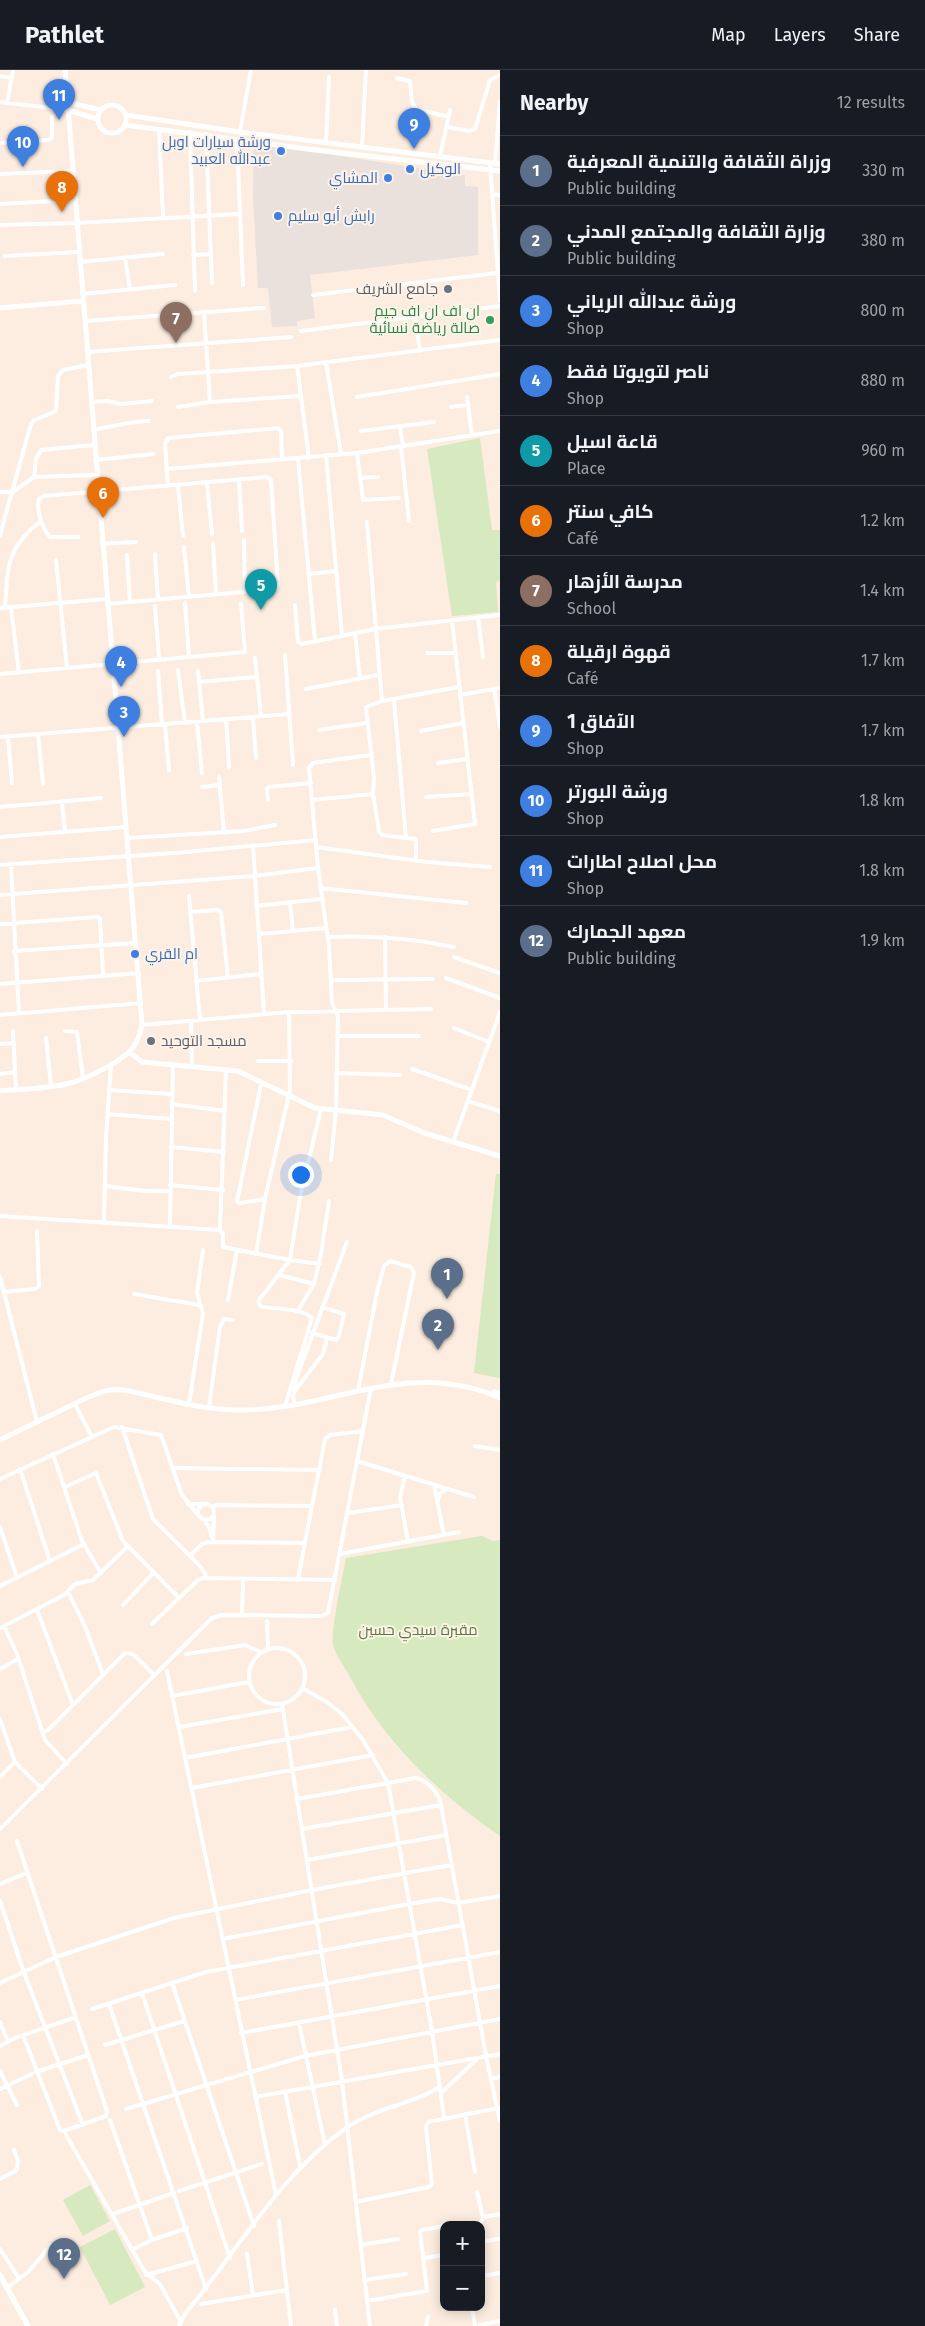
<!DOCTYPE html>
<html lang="en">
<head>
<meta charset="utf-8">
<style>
  :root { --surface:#171b24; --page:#20242c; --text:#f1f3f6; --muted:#9ea1a6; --line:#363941; --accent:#1a73e8 }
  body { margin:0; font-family:"Fira Sans",Cairo,sans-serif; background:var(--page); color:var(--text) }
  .controls { position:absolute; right:15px; bottom:15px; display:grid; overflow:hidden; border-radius:10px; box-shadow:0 2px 12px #0003 }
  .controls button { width:45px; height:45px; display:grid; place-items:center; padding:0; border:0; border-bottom:1px solid var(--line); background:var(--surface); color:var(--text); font:25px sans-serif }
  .you { position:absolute; left:300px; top:1104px; width:18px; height:18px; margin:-12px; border:4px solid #fff; border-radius:50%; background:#1a73e8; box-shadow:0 0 0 8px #1a73e833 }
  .badge { display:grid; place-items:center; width:32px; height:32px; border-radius:50%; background:var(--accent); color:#fff; font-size:16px; font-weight:700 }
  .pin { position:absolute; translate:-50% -41px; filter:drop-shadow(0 1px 2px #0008) }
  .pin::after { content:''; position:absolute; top:26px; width:18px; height:15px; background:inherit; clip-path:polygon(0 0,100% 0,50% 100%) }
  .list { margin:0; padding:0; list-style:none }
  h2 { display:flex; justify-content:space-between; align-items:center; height:65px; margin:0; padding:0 20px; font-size:21px }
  h2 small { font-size:16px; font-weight:400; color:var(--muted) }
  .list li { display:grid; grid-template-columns:32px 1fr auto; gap:15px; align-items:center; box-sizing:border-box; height:70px; padding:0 20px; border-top:1px solid var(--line) }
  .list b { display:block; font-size:19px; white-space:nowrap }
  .list p { margin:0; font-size:16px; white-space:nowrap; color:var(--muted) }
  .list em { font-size:16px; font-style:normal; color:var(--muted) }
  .map { position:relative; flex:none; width:500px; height:2256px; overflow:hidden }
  header { display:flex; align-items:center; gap:30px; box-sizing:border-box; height:70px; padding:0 25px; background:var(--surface); border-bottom:1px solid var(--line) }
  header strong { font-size:24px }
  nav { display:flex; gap:28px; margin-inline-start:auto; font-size:18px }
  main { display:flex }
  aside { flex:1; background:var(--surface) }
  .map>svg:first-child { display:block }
</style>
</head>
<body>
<header>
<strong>Pathlet</strong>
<nav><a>Map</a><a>Layers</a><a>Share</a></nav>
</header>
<main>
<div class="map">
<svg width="500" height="2256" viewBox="0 0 500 2256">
  <rect width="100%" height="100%" fill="#fcede0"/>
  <!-- industrial -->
  <path fill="#eae1dc" d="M254,73l211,32v11l13,1v68l-168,20 5,43 -18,3v5l-25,1 -4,-39h-10l-5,-91z"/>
  <!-- green -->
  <path fill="#d6e9bf" d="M480,368l12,92h8v51l-4,1 2,30 -46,4 -25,-167z
    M496,1104h4v204l-26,-5z
    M482,1466l11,5 7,-1v296c-62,-43 -116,-94 -151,-161 -5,-9 -14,-21 -16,-30 -3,-10 10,-72 13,-87z
    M90,2115l20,36 -27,15 -20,-36z
    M115,2159l30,58 -35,18 -30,-58z"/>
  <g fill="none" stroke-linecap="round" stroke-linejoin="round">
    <!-- minor -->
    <path stroke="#fff" stroke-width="4" d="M0,6l12,2
      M397,8l13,3 2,21 4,7 33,8
      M0,32l68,8
      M7,33l6,-33
      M447,57l23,4 5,-2 15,-49 10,-5
      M159,59l4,88
      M190,62l5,159
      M240,62l11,-62
      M206,64l6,149
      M237,70l6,145
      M0,73l49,-3 3,-3v-20
      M326,73l3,-66
      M362,77l4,-77
      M440,87l10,-47
      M490,93l10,138
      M495,94l5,-62
      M0,104l72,-3
      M492,124l8,1
      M0,134l74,-4
      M0,155l76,-2 164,-9
      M193,185l18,-1
      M5,186l73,-4
      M125,188l5,31
      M79,192l84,-8
      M82,224l93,-9
      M313,225l184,-22
      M204,243l6,89 90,-6
      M415,247l5,34
      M85,251l179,-13
      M301,261l199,-25
      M88,282l203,-15
      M326,293l15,91
      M297,296l12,92
      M171,307l7,-3 119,-8 203,-26
      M357,327l143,-23
      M467,327l5,38
      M91,332l17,-1 13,3 31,-3
      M178,337l32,-5
      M451,337l17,-2
      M400,358l3,18
      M93,360c19,-4 37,-8 56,-9
      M361,361l73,-9
      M401,376l8,75
      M357,383l6,47 36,-2
      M326,385l16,181
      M298,388l17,183
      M95,390l58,-6
      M166,399l191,-16 143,-22
      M34,407l2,-18 5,-9 53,-5
      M360,408l18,-1
      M239,410l3,51
      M207,413l5,51
      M168,416l-3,-42 3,-6 110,-10 3,3 1,28
      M178,416l5,50
      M0,422h13l21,-15 63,-2
      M367,452l15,179
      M0,465l31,-111 2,-3 23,-10 2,-35 5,-6 25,-5
      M78,467h-28c-8,-9 -14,-26 -11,-38l5,-3 223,-19 4,3 7,105 -2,4 -169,15
      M244,470l1,51
      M213,473l3,50
      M102,474l34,-2
      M184,477l5,49
      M155,484l3,45
      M127,485l3,47
      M56,490l11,108
      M310,504l26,-3
      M185,533l4,53
      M295,535l3,37 4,2 73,-15 125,-14
      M155,536l4,52
      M11,537l8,66
      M0,538l107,-9
      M5,538c3,-42 1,-60 36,-87
      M478,548l5,39
      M355,563l5,45
      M427,583h28
      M285,585l8,110
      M255,588l6,58
      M178,600l7,53
      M158,601l4,53
      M198,601l5,50
      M0,604l245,-22 -4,-49
      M199,612l58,-5
      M494,618l6,39
      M306,619l72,-14
      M460,625l40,-7
      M394,630l12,138
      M253,647l3,41
      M226,649l3,48
      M197,652l5,51
      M165,654l4,46
      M319,660l48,-7
      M421,661l42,-8
      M38,664l5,50
      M0,667l290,-23
      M8,667l4,46
      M438,693l29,-4
      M219,707l5,56
      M202,717l17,-2
      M426,727l45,-3
      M268,730l-1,-12 2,-1 42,-4
      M312,730l61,-6
      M62,732l3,30
      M0,737l101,-9
      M433,761l42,-7 -23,-203
      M0,767l126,-10
      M127,768l117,-7 31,-6
      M253,775l11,169
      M316,777l111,15 63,5
      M416,791v-22l-34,-4 -3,-4 -6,-37 1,-16 -8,-71 16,-6 77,-14
      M0,795l174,-12 142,-13
      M11,795l8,148
      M320,818l146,15
      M0,825l254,-19 64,-8
      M189,826l11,124
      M290,832l3,29
      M256,836l65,-7
      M190,842l28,-2 3,2 7,65
      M0,854l98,-7 2,2 3,57
      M259,864l66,-6
      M328,867c43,-2 84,1 126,10
      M385,867l1,72
      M14,881l122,-8
      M454,887l46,16
      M446,908l54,20
      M331,910l102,-1
      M196,911l65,-7
      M0,914l139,-11
      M0,945l141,-12
      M191,951l1,45
      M142,955l147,-13 142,-3
      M454,958l35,14
      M13,961l3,59
      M65,961l12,1 6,46
      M337,966h82
      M46,968l5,48
      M0,974l14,-1
      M258,991h33
      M226,999l-6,161 3,4v13l67,13 30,4
      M412,999l60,21
      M336,1003l64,2
      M0,1004l15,-2
      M261,1015l-24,116 3,2 25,-4
      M109,1020l63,4
      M468,1031l32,10
      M172,1034l53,7
      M108,1044l63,5
      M453,1072l47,-130
      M171,1077l53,5
      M331,1090l5,-49 2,-95 -6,-13 -3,-57 -11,-78 -9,-100 4,-5 57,-8
      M170,1115l53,5
      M105,1116l40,5h25
      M0,1146l220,14
      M104,1151l2,-83 5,-74
      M170,1156l3,-161
      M256,1184l9,-55 25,-109 -1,-78
      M279,1205l35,9
      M0,1207l37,145
      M4,1222l31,-3 4,-3 -2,-55
      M134,1224l65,11
      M228,1230l9,-50
      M297,1242l17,-28 7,-30 8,-53
      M312,1263l24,7 3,-4 5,-22 -22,-7
      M358,1321l19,-99 7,-26 6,-5 21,6 3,6 -23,111
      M294,1322l29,-38 4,-16
      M75,1334l16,31
      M189,1334l14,-91 -6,-20 6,-43
      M295,1335l-2,-8 3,-18 51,-137
      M285,1336l27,-88c-10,-10 -36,-9 -50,-11l-3,-3v-4l31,-40 10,-63 21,-88
      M209,1337l11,-80 4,-8 9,1
      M122,1357l31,92 47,47 7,11
      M475,1376l25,4
      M53,1384l29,87 19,32
      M357,1391l117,36
      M173,1398l147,2
      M20,1399l30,92
      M405,1406l-5,21 8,45
      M0,1409l114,-52 47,8 21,60 17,21
      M434,1415l10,50
      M65,1417l31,-14 27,68 56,57
      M438,1430l2,-7 7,-4
      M188,1434h15
      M198 1442a8 8 0 1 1 16 0a8 8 0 1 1-16 0Z
      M312,1436l13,-67 5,-4 33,-4
      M212,1437l4,-2 96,1 -14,73
      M348,1443l54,-8
      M203,1449l6,8 3,10
      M0,1457l17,50
      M213,1472l1,-26
      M340,1484l119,-22
      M190,1486l12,-12 6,-2 97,1
      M0,1516l84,-42
      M68,1522l16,32 19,50
      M123,1535l30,-32
      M37,1540l36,95
      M242,1545l1,-36
      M267,1551l1,27
      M152,1554l46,-44 5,-2 132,2
      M4,1556l13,28 28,86 22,24
      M0,1558l64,-33 11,-11 18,-4 34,-33
      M249 1606a28 28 0 1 1 56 0a28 28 0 1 1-56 0Z
      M186,1584l59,-9 16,7
      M0,1599l18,-10
      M167,1601l109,524
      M302,1618l25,14 15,12 21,26 25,43 44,248 12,87
      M172,1626l77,-14
      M282,1634l60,377 28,245
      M0,1649l15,43 27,27
      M179,1657l104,-18
      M43,1662l5,-2 77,-77 8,1 21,21
      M185,1688l167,-31
      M0,1707l15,-15
      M192,1718l181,-33
      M297,1729l119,-21c12,3 23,15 25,27l45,251 14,65
      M0,1759l212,-211 9,-3 101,1 6,-3 43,-225
      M302,1759l139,-24
      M17,1771l90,270 -1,5 -42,15 -4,-1 -37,-95
      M307,1790l139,-25
      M0,1814l27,-11
      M0,1831l23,69 60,155
      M223,1869l186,-35 31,-5 18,4 42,-7
      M0,1913l56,-26 118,-39 138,-28 139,-25
      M172,1913l82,243
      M142,1923l88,265
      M235,1930l265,-48
      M109,1934l97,285
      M92,1939l114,-37 257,-47
      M0,1952l8,20
      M299,1953l26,122
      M241,1963l259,-47
      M105,1975l79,-24
      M0,1976l15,-8 61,-21
      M0,2001l17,34
      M36,2002l52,-17
      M491,2009l9,-2
      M0,2019l32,-15
      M285,2021l15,75
      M441,2023l37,-35
      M255,2027l245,-43
      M126,2039l179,-53 195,-37
      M465,2044l10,58
      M110,2050l42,120
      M66,2065l79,137 15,12 21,38
      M0,2109l17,-9 1,-9 -4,-11
      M179,2121l83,-27
      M477,2122l6,26
      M356,2132l73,-15 3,-3 -6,-57 2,-5 71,-14
      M113,2144l61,-21
      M279,2151l12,105
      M454,2155l5,-1
      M479,2155l5,-8 16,-3
      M481,2169l4,2 15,-2
      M361,2175l37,-6
      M0,2179l18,28
      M133,2179l19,-9 35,-12
      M247,2184l6,41
      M423,2188l21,-3
      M146,2205l51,-14
      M481,2206l19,-3
      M365,2210l41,-6
      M7,2218l21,-16 23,-27
      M367,2231l60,-10 -7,-59 2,-2 22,-4
      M201,2234l86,-14
      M472,2237l3,19
      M335,2240l2,16
      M480,2255l20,-4
      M179,2256l6,-12c52,-63 94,-138 161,-186 28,-20 65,-23 94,-41
      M426,2256l2,-9"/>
    <!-- tertiary -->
    <path stroke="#fff" stroke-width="5" d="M67,32l33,8
      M98 49a14 14 0 1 1 28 0a14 14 0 1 1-28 0Z
      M68,40l29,9
      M126,45l114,17 260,32
      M125,55l182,24 193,22
      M0,238l82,-7
      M129,982l13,10 96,9 77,37 68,7 41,18 76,23
      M0,1021c22,-2 45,-2 66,-7 17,-3 50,-20 63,-32 8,-7 11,-17 13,-27l-77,-955
      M492,1324l2,-2 6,1
      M0,1370c22,-11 45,-22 68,-33 13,-6 27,-15 42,-17 13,-2 28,3 41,6 26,6 54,13 82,14 95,3 172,-54 267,-12"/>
    <!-- secondary -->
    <path stroke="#fff" stroke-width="5.5" d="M0,2205l28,51"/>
  </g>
  <!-- markers -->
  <g fill="#3f7fe0" stroke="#fff2e6" stroke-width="2">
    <circle cx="281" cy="81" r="5"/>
    <circle cx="410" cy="99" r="5"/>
    <circle cx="388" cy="108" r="5"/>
    <circle cx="278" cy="146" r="5"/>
    <circle cx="135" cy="884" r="5"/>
  </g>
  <g fill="#6b7280" stroke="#fff2e6" stroke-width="2">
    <circle cx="448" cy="219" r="5"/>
    <circle cx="151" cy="971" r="5"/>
  </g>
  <circle fill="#2e9e5b" stroke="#fff2e6" stroke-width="2" cx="490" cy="250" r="5"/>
  <g text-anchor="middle" stroke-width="4" stroke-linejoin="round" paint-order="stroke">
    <!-- shop labels -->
    <g font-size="15" fill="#366cbe" stroke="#fff2e6" text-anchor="start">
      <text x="271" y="77" text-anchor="end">ورشة سيارات اوبل<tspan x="271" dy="17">عبدالله العبيد</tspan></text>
      <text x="420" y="104">الوكيل</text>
      <text x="378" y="113" text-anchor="end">المشاي</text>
      <text x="288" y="151">رابش أبو سليم</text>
      <text x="145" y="889">ام القري</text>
    </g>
    <!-- worship labels -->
    <g font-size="15" fill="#5b616d" stroke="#fff2e6" text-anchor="end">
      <text x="438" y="224">جامع الشريف</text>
      <text x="161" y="976" text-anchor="start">مسجد التوحيد</text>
    </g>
    <!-- leisure labels -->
    <g font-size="15" fill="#27864d" stroke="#fff2e6" text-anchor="end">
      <text x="480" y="246">ان اف ان اف جيم<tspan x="480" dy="17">صالة رياضة نسائية</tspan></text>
    </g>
    <!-- park labels -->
    <g font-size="15" fill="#587940" stroke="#fff2e6">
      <text x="418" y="1565">مقبرة سيدي حسين</text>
    </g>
  </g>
</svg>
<div class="controls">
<button>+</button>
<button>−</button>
</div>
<div class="you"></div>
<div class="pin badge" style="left:447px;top:1229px;background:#5c6f8a">1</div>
<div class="pin badge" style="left:438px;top:1280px;background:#5c6f8a">2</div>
<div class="pin badge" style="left:124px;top:667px;background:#3f7fe0">3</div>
<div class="pin badge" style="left:121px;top:617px;background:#3f7fe0">4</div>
<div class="pin badge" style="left:261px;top:540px;background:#0f9aa8">5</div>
<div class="pin badge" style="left:103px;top:448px;background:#e8710a">6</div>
<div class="pin badge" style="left:176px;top:273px;background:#8d6e63">7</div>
<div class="pin badge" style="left:62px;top:142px;background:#e8710a">8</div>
<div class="pin badge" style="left:414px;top:79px;background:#3f7fe0">9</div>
<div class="pin badge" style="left:23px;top:97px;background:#3f7fe0">10</div>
<div class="pin badge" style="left:59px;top:50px;background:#3f7fe0">11</div>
<div class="pin badge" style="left:64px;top:2209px;background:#5c6f8a">12</div>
</div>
<aside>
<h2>Nearby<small>12 results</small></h2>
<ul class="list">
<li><span class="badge" style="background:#5c6f8a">1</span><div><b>وزراة الثقافة والتنمية المعرفية</b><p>Public building</p></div><em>330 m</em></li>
<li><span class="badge" style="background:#5c6f8a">2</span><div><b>وزارة الثقافة والمجتمع المدني</b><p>Public building</p></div><em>380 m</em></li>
<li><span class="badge" style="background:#3f7fe0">3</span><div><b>ورشة عبدالله الرياني</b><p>Shop</p></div><em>800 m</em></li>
<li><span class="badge" style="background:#3f7fe0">4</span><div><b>ناصر لتويوتا فقط</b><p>Shop</p></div><em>880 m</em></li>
<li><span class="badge" style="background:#0f9aa8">5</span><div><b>قاعة اسيل</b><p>Place</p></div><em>960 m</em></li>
<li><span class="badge" style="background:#e8710a">6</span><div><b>كافي سنتر</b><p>Café</p></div><em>1.2 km</em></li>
<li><span class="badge" style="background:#8d6e63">7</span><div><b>مدرسة الأزهار</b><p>School</p></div><em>1.4 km</em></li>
<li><span class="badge" style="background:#e8710a">8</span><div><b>قهوة ارقيلة</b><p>Café</p></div><em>1.7 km</em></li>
<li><span class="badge" style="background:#3f7fe0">9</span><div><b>الآفاق 1</b><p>Shop</p></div><em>1.7 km</em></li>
<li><span class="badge" style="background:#3f7fe0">10</span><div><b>ورشة البورتر</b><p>Shop</p></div><em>1.8 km</em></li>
<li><span class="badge" style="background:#3f7fe0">11</span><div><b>محل اصلاح اطارات</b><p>Shop</p></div><em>1.8 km</em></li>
<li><span class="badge" style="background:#5c6f8a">12</span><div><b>معهد الجمارك</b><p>Public building</p></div><em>1.9 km</em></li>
</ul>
</aside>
</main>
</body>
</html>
